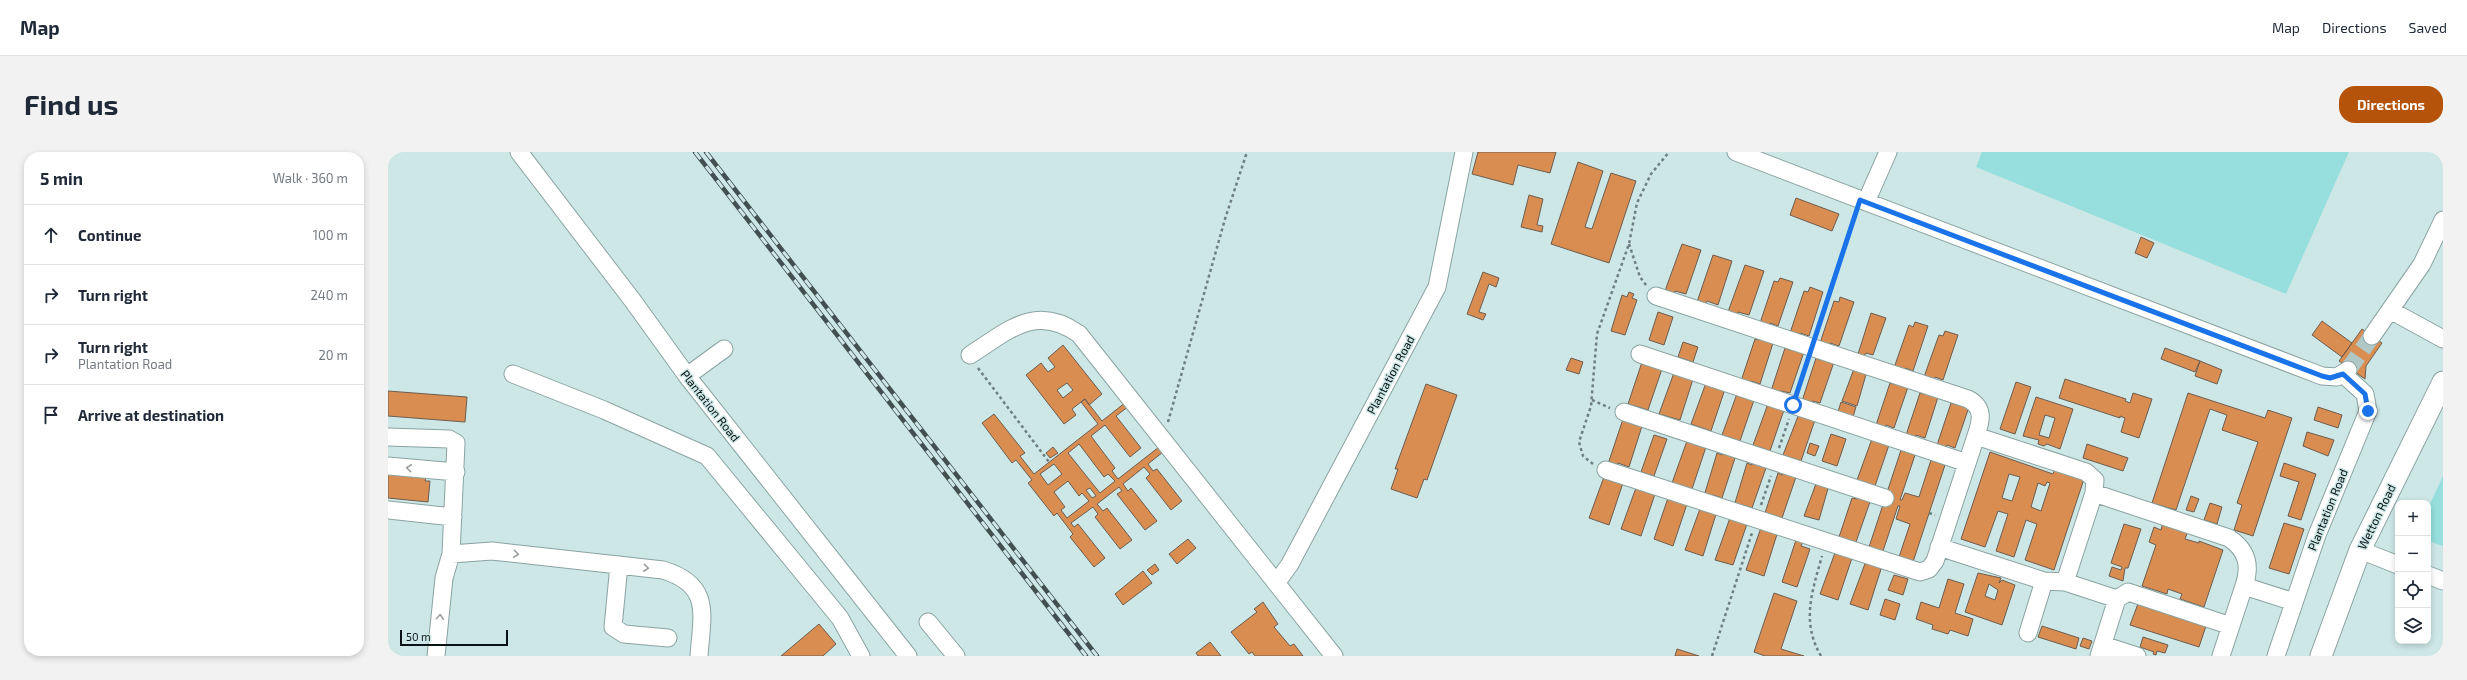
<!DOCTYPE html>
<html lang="en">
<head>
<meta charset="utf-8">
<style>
  :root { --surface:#fff; --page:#f2f2f3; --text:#1f2937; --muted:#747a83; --line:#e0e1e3; --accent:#b45309 }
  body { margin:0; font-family:"Exo 2",sans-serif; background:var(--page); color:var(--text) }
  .controls { position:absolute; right:12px; bottom:12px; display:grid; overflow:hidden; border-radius:8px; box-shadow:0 2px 6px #0003 }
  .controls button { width:36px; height:36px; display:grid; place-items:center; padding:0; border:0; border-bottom:1px solid var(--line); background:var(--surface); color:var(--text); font:20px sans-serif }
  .scale { position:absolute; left:12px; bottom:10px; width:108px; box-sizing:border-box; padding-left:4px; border:2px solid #0a1313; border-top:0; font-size:11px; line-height:14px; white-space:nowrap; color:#0a1313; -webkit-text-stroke:3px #cde7e6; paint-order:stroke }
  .stop { position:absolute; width:12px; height:12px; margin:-9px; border:3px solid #1a73e8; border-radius:50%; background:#fff }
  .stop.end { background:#1a73e8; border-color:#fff; box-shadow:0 1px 4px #0008 }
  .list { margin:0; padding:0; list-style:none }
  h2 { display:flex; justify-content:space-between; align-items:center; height:52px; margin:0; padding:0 16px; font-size:17px }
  h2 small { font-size:13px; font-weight:400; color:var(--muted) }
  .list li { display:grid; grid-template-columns:26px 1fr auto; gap:12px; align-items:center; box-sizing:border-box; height:60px; padding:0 16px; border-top:1px solid var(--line) }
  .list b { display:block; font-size:15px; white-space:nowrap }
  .list p { margin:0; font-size:13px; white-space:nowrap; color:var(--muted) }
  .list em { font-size:13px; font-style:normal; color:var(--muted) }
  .icon { flex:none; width:22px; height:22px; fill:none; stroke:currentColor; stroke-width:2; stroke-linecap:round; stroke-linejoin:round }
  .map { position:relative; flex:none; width:2055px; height:504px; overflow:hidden; border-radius:16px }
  header { display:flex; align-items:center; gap:24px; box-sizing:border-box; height:56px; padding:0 20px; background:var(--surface); border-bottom:1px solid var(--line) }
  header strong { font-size:19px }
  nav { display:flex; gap:22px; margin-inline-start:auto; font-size:14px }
  .intro { display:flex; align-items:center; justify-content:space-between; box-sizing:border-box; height:96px; padding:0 24px }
  h1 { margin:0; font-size:28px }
  .button { padding:10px 18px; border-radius:16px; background:var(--accent); color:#fff; font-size:14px; font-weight:700 }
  main { display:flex; gap:24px; padding:0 24px }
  aside { flex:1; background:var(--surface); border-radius:16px; box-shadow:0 2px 6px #0003 }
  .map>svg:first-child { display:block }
</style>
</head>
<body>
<header>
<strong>Map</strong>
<nav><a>Map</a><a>Directions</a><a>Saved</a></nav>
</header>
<div class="intro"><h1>Find us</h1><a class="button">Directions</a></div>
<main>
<aside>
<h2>5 min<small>Walk · 360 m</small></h2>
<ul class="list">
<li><svg class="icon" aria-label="ahead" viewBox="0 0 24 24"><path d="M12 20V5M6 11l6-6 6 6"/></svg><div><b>Continue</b></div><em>100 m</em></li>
<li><svg class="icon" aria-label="right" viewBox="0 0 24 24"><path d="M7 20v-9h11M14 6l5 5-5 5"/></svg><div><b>Turn right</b></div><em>240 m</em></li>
<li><svg class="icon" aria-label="right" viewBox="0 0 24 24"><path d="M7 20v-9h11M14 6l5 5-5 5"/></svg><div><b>Turn right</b><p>Plantation Road</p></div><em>20 m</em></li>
<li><svg class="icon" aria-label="arrive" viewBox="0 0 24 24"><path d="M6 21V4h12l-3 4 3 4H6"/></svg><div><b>Arrive at destination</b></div></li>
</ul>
</aside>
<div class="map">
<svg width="2055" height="504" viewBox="0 0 2055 504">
  <rect width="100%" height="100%" fill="#cde7e6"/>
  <!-- green -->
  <path fill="#96dfde" d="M1594,0h367l-63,142 -310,-127z
    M2055,324v70l-15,-5v-33z"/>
  <!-- building -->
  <path fill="#d98d50" stroke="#6d5d51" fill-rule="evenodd" d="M1090,0h78l-6,21 -32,-8 -5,20 -41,-11z
    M1190,10l25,9 -18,56 7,2 19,-56 25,8 -27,82 -58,-19z
    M1141,43l14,4 -6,26 6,1 -1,6 -21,-5z
    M1408,46l43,16 -7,17 -42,-16z
    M1753,85l13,6 -7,15 -12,-5z
    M1294,92l19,6 -15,44 -11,-3 -1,4 -8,-3v-4z
    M1325,103l19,6 -14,44 -11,-4 -2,4 -8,-2 1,-4z
    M1357,113l19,6 -15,44 -11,-3 -1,4 -8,-3v-4z
    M1095,120l16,6 -3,9 -7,-3 -10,28 7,2 -3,6 -16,-6z
    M1392,126l13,4 -15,44 -8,-3 -1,4 -8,-3v-4l13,-39 4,1z
    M1422,135l13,5 -14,44 -9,-3 -1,3 -8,-2v-4l13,-39 4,1z
    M1241,140l5,2 -2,4 5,2 -12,35 -14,-4 11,-36 5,2z
    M1452,145l14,5 -15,44 -9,-3 -1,3 -8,-3v-3l13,-39 5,1z
    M1270,160l15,5 -9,28 -15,-5z
    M1483,161l15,5 -13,37 -7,-2 -2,3 -6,-2z
    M1934,169l30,22 -10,14 -30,-22z
    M1527,170l13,4 -15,45 -8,-3 -1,3 -8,-3 -1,-3 14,-40 4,2z
    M1974,177l20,14 -16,23 -1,13 -26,-18z
    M1557,179l13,4 -15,45 -8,-3 -1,3 -8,-3 -1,-3 14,-39 4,1z
    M1373,183l13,5 -14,44 -9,-3 -1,3 -8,-2v-4l13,-39 4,1z
    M1295,190l15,5 -5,15 -15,-5z
    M675,193l39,49 -13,11 -4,-6 -13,10 4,6 -12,9 -38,-49 15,-12 7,9 7,-5 -7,-9zM679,231l6,7 -10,8 -6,-8z
    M1403,193l14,4 -15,44 -9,-2 -1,3 -8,-3v-3l13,-40 5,2z
    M1777,196l35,13 -5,11 -34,-13z
    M1434,203l13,4 -15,44 -8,-2 -1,3 -8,-3v-3l13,-40 4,2z
    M1183,206l12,4 -4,12 -13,-4z
    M1255,207l20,7 -15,44 -20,-6z
    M1812,209l22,9 -5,14 -22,-8z
    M1467,214l12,5 -10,35 -15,-5z
    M1287,218l19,6 -14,44 -21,-6z
    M1508,227l13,5 -15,44 -8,-3 -1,3 -8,-2v-4l13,-39 4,1z
    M1677,227l61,20 -1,2 5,2 3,-10 19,6 -13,39 -18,-6 4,-14 -5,-2v2l-61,-20z
    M1319,228l19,6 -15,45 -20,-7z
    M1628,230l15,5 -16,47 -15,-5z
    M1038,232l31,11 -30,85 -3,-1 -7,19 -26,-9 7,-20h-3z
    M1538,237l13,5 -14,44 -9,-3 -1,3 -8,-2v-4l13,-39 4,1z
    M0,239l79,6 -2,25 -77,-6z
    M1350,239l17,6 -15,44 -18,-6z
    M1800,241l77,25 3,-8 24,8 -39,118 -19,-6 8,-25 -5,-2 21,-61 -36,-12 5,-15 -17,-6 -34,101 -24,-7z
    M1648,245l37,12 -13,40 -13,-5 -3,2 -6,-2 1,-4 -16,-4zM1657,263l10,3 -6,20 -10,-3z
    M697,247l17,22 24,-19 3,4 -13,10 25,32 -11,9 -25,-32 -14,11 24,32 -3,3 6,8 41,-32 4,5 -15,12 5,7 4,-2 25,32 -11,9 -25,-32 4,-4 -6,-7 -21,17 5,7 3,-3 26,33 -12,9 -28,-36 5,-3 -3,-4 -22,17 6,7 4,-3 25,32 -12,9 -25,-32 3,-3 -5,-7 -22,16 3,4 4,-3 27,34 -11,9 -24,-30 3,-3 -16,-21 -3,3 -26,-33 4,-3 -16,-20 -4,3 -30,-40 12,-9 31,39 -5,3 14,18 64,-50 -17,-22zM691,292l25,33 4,-3 7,7 -15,12 -32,-40zM666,312l8,10 -14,11 -8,-11zM680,329l11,15 3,-3 7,8 -22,17 -6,-8 4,-3 -11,-15zM702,336l6,8 -4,2 -6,-8z
    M1569,247l13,5 -15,44 -8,-3 -1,3 -8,-3v-3l13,-39 4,1z
    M1381,249l16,6 -15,44 -17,-6z
    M1453,250l15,5 -4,13 -15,-5z
    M1930,255l24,8 -4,13 -24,-8z
    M1412,259l16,6 -15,44 -18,-6z
    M1236,264l19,7 -14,44 -11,-4 -2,4 -8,-2 1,-4z
    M1919,280l27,8 -6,16 -25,-10z
    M1443,282l15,5 -9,27 -15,-5z
    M1266,283l13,4 -13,37 -13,-4z
    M1485,284l17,6 -15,44 -18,-6z
    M1300,286l19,6 -15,45 -11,-4 -1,4 -8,-3v-3z
    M1422,291l9,3 -4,10 -8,-3z
    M1699,292l41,14 -5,13 -40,-13z
    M665,295l5,6 -8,5 -4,-5z
    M1335,298l13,5 -14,43 -9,-3 -2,4 -7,-3 13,-43 5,2z
    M1513,298l14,5 -15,45h2l3,-7 14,4 12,-37 14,5 -32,97 -14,-5 11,-33 -14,-5 4,-13h-2l-15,45 -14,-4z
    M1602,300l63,22 2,-5 29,10 -30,91 -29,-10 12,-36 -11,-4 -12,37 -18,-6 12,-37 -10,-3 -13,36 -24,-8zM1621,322l11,3 -8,24 -10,-3zM1659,330l3,1 -9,28 -10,-4 7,-24 7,3z
    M1366,308l13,5 -15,43 -9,-3 -1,4 -8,-3 13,-43 5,2z
    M1896,311l32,11 -15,46 -13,-4 11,-34 -19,-6z
    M1396,318l13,4 -15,44 -9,-3 -1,4 -7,-3v-3l13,-40 4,2z
    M0,321l38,4 -1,4h5l-2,21 -40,-4z
    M1217,322l19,6 -15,45 -20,-7z
    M1429,329l12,4 -10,35 -15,-4z
    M1249,333l19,6 -15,45 -20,-7z
    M1281,343l19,6 -15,45 -19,-7z
    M1470,343l13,4 -15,43 -17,-5 13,-39 5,1z
    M1803,344l8,3 -5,13 -8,-2z
    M1822,351l12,4 -5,17 -13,-4z
    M1313,354l16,5 -14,45 -18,-6z
    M1343,363l17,6 -15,44 -18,-5z
    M1775,370l25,9 -3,8 14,4v-2l24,9 -19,57 -24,-8 2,-5 -14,-5 -1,5 -25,-8 14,-41 -7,-3 5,-15 7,3z
    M1896,371l20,6 -15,45 -20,-6z
    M1736,372l17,5 -13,39h-3l-2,13 -14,-5 3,-9 9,3 1,-3 -11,-4z
    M1374,373l16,6 -14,45 -18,-6z
    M800,387l8,9 -19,16 -8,-10z
    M1408,388l7,2 -2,4 9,3 -13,38 -15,-5z
    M1448,398l17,5 -15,45 -18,-6z
    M1478,409l16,5 -14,44 -18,-6z
    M767,412l4,6 -7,5 -5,-5z
    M755,419l9,12 -29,22 -8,-11z
    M1590,421l23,5 -2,5 3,-3 13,5 -13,40 -37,-13zM1601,432l9,6 -3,10 -10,-4z
    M1506,423l14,4 -5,16 -15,-5z
    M1560,427l16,5 -9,29 18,6 -5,17 -18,-6 -2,4 -16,-5 1,-4 -17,-6 5,-17 18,6z
    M1386,441l23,8 -16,48 23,7h-39l-11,-4z
    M1497,447l15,5 -5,16 -15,-5z
    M1751,449l68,22 -8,24 -69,-22z
    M875,450l15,22 -4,3 16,19 4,-2 9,12h-48l-3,-4 -3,2 -18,-22 26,-20 -3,-3z
    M431,472l17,20 -13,12h-42z
    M1654,474l37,12 -3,11 -38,-12z
    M1755,485l25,8 -3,8 -8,-2 -1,4 -3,-1 1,-2 -14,-5z
    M1695,486l9,3 -3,8 -9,-3z
    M822,490l11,14h-23l-2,-3z
    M1289,497l22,7h-24z"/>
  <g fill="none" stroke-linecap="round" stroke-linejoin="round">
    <!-- minor-tunnel -->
    <path stroke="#b0c7c6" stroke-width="17" stroke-dasharray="17 8" stroke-linecap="butt" d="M1960,218l24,-34"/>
    <defs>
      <path id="minor" d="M131,0l114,149 54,75 221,280
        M1348,0l586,224 15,1 11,-7
        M1478,50l22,-50
        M1268,144l312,103c17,9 13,22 8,37l110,36 9,8 -1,13 135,45c18,12 22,28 15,48l50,16
        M2002,158l53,29
        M1984,184l50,-72 21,-44
        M1252,202l327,109
        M582,203c38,-24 65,-52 109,-21l255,322
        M125,222l91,36 103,46 133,162 21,38
        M299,224l37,-27
        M1236,260l261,86
        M0,285l61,2 7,4 -5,111
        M0,314l68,6
        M1218,318l314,102 9,-3 6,-8 41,-125
        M0,358l65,7
        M1551,395l105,34
        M1972,398l38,15
        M231,413l-6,62 11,7 44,4
        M2040,423l15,6
        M889,430l13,-18 147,-277 27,-135
        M1677,430l52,17 11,-7 103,34
        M540,470l28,34
        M1640,481l16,-52 21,1 29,-89
        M1715,493l34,11
        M48,504l8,-78 7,-24 41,-3 171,19c49,15 39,44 36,86
        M1711,504l18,-57
        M1833,504l23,-70
        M1888,504l41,-121 51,-124 -3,-17 -22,-20"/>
      <path id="major" d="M1933,504l39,-106 83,-168"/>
    </defs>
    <!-- minor casing -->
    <use href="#minor" stroke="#8aa3a2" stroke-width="19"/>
    <!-- major casing -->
    <use href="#major" stroke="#8aa3a2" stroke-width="23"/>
    <!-- path -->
    <path stroke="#6e7f7f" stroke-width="2.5" stroke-dasharray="3 3" stroke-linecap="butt" d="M1241,92l11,33 6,8
      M1429,182l39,-121
      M590,216l71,94
      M1410,239l10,-29
      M1204,248l18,8
      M780,270l57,-203 22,-67
      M1391,296l10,-29
      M1205,312l-10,-8 -4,-14 12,-36 6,-72 32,-90 8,-41 14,-29 18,-22
      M1373,353l10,-29
      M1541,361l6,2
      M1324,504l40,-123
      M1433,504c-20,-34 -9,-64 1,-100"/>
    <!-- minor -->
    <use href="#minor" stroke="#fff" stroke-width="17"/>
    <!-- major -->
    <use href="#major" stroke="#fff" stroke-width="21"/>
    <defs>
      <path id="rail" d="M307,0l391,504
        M318,0l391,504"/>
    </defs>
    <!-- rail casing -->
    <use href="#rail" stroke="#425050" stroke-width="4.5"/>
    <!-- rail -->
    <use href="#rail" stroke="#cde7e6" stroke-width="3" stroke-dasharray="9" stroke-linecap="butt"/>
  </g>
  <!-- one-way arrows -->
  <defs><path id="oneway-chevron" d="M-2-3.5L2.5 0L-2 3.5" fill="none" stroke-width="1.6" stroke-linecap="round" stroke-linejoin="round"/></defs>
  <g stroke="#9da1a1">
    <use href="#oneway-chevron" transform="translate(21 316) rotate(-174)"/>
    <use href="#oneway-chevron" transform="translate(128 402) rotate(6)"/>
    <use href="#oneway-chevron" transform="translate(258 416) rotate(6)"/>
    <use href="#oneway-chevron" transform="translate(52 465) rotate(-85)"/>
  </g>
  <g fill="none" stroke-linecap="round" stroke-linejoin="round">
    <!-- route -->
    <path stroke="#1a73e8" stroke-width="5" d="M1405,253l67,-205 462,176 8,2 13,-4 22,20 3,17"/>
  </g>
  <g text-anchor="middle" stroke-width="3" stroke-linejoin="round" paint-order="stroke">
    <!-- street labels -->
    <g font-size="12" fill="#0a1313" stroke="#cde7e6">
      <text transform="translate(1003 223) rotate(-62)" y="4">Plantation Road</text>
      <text transform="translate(322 254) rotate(52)" y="4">Plantation Road</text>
      <text transform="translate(1940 358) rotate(-68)" y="4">Plantation Road</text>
      <text transform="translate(1989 365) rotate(-64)" y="4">Wetton Road</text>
    </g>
  </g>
</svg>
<div class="controls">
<button>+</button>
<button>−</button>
<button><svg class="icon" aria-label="locate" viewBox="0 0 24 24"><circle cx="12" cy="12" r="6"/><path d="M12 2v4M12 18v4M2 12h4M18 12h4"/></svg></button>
<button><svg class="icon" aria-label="layers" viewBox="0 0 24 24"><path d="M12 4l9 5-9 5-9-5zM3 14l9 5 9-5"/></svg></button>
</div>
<div class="scale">50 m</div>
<div class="stop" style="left:1405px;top:253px"></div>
<div class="stop end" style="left:1980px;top:259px"></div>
</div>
</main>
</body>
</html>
